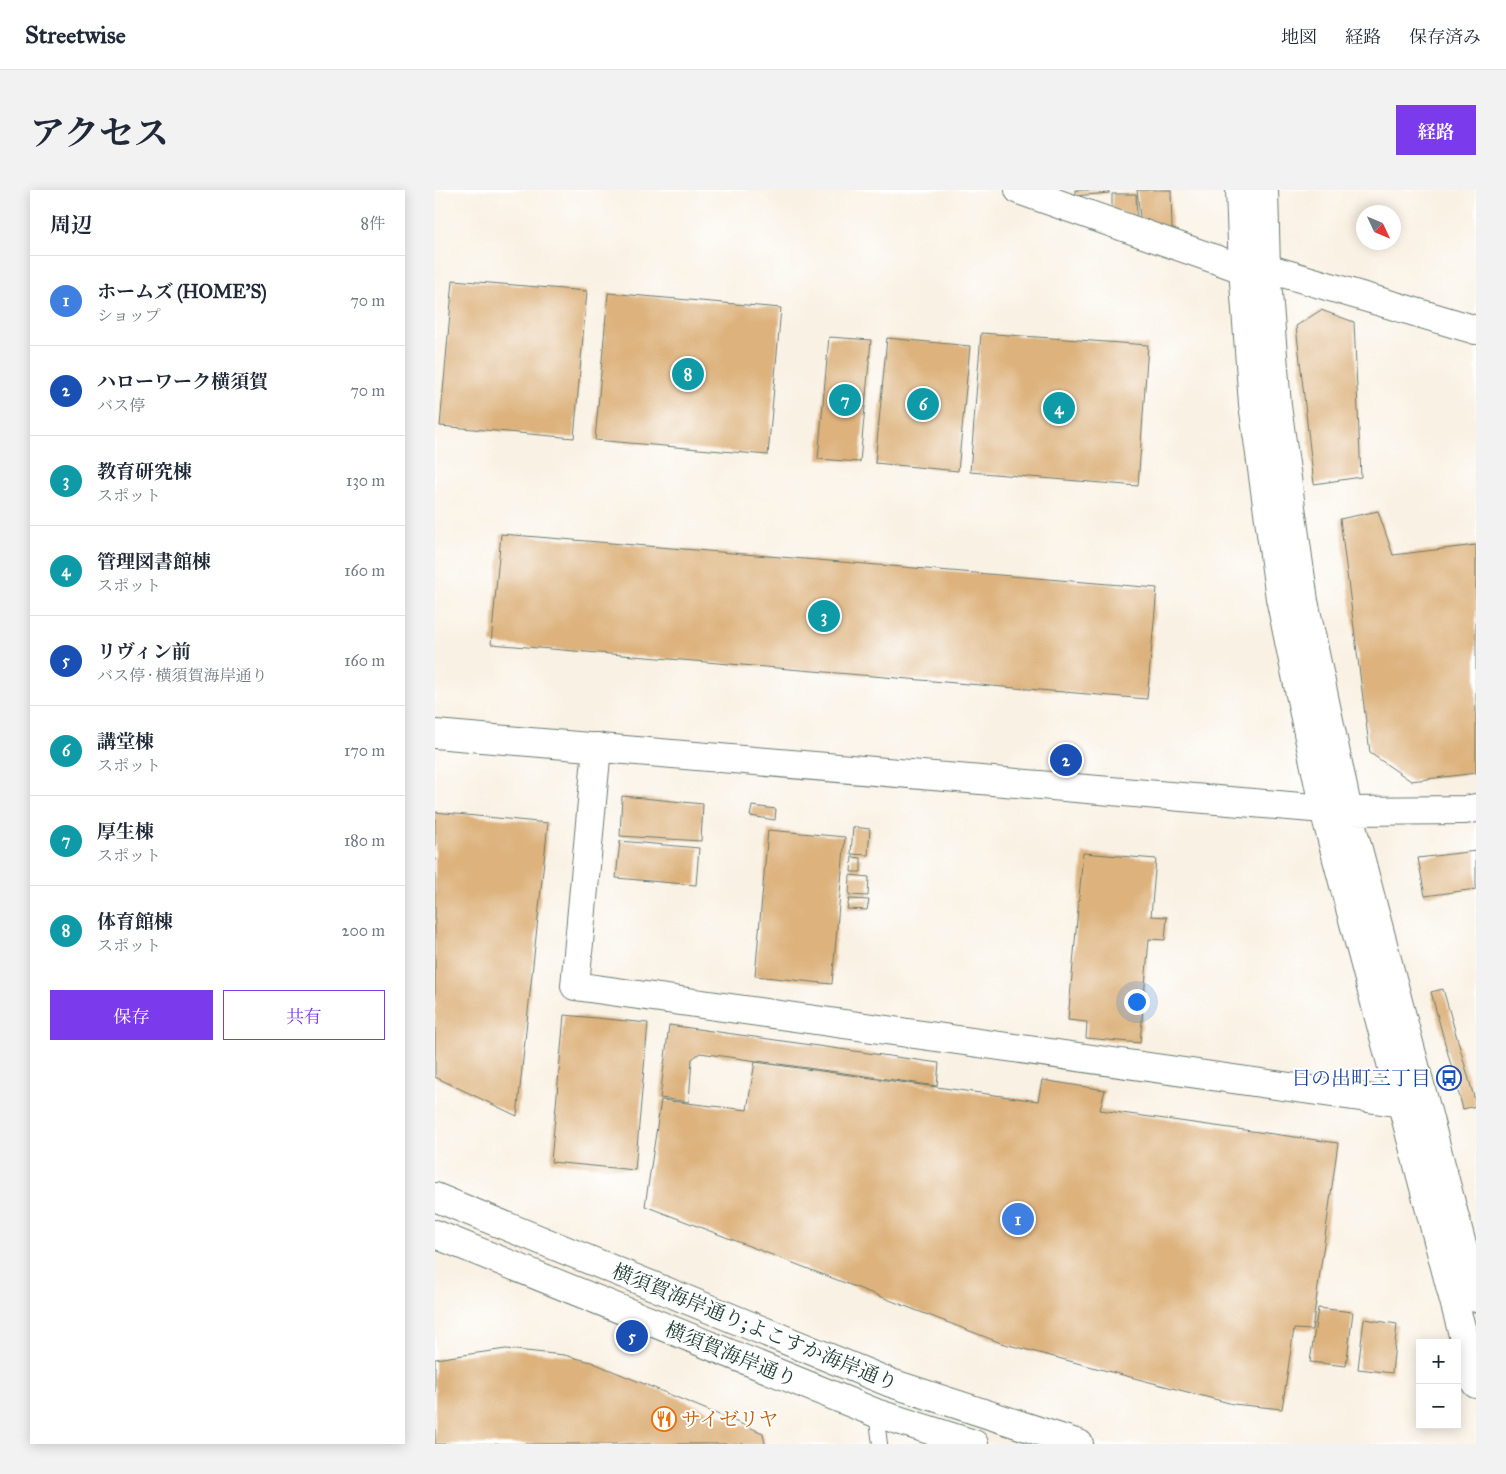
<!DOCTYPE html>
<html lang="ja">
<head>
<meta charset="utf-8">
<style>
  :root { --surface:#fff; --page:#f2f2f3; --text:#1f2937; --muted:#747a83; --line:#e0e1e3; --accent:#7c3aed }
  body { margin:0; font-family:"IM FELL Great Primer","Noto Serif JP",serif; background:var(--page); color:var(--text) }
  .controls { position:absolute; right:15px; bottom:15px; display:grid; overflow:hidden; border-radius:0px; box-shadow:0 2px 12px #0003 }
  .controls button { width:45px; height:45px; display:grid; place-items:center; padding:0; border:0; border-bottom:1px solid var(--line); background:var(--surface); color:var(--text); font:25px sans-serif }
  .compass { position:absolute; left:921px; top:15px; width:45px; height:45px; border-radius:50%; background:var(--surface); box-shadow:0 2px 12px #0003; rotate:134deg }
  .you { position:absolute; left:701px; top:811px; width:18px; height:18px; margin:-12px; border:4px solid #fff; border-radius:50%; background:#1a73e8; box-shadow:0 0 0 8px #1a73e833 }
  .badge { display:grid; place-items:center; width:32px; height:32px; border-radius:50%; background:var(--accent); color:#fff; font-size:16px; font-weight:700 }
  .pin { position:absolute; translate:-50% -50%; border:2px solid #fff; box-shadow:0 1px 5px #0006 }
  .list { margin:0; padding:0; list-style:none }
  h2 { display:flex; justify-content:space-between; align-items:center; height:65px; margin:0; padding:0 20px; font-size:21px }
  h2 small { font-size:16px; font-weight:400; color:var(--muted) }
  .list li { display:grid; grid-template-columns:32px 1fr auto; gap:15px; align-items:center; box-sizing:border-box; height:90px; padding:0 20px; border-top:1px solid var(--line) }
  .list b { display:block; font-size:19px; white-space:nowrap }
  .list p { margin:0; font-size:16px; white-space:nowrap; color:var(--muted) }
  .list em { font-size:16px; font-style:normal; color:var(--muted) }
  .actions { display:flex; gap:10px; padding:15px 20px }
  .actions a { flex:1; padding:11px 0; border:1px solid var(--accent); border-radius:0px; text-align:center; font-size:18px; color:var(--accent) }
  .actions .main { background:var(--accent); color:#fff }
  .map { position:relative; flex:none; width:1041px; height:1254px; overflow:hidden; border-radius:0px }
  header { display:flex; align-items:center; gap:30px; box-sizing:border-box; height:70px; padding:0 25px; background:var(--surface); border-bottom:1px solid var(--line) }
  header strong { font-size:24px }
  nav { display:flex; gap:28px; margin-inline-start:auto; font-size:18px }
  .intro { display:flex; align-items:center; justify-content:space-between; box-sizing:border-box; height:120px; padding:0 30px }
  h1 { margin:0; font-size:35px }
  .button { padding:12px 22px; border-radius:0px; background:var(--accent); color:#fff; font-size:18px; font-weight:700 }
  main { display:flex; gap:30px; padding:0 30px }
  aside { flex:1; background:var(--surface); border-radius:0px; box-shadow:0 2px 12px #0003 }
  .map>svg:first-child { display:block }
</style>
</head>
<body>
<header>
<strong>Streetwise</strong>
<nav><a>地図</a><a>経路</a><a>保存済み</a></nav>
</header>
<div class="intro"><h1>アクセス</h1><a class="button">経路</a></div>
<main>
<aside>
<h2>周辺<small>8件</small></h2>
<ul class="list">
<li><span class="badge" style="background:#3f7fe0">1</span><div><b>ホームズ (HOME'S)</b><p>ショップ</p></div><em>70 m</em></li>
<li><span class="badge" style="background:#1a4fb4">2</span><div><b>ハローワーク横須賀</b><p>バス停</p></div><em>70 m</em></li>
<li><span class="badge" style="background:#0f9aa8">3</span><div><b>教育研究棟</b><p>スポット</p></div><em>130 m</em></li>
<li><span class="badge" style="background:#0f9aa8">4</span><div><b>管理図書館棟</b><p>スポット</p></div><em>160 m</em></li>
<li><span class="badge" style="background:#1a4fb4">5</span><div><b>リヴィン前</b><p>バス停 · 横須賀海岸通り</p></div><em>160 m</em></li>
<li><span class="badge" style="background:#0f9aa8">6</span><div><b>講堂棟</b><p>スポット</p></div><em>170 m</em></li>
<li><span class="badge" style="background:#0f9aa8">7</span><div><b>厚生棟</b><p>スポット</p></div><em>180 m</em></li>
<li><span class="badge" style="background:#0f9aa8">8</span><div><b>体育館棟</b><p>スポット</p></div><em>200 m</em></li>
</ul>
<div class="actions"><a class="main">保存</a><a>共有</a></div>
</aside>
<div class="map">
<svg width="1041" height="1254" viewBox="0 0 1041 1254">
  <rect width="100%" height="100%" fill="#fff"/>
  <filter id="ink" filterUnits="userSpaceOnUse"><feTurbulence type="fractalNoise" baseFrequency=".02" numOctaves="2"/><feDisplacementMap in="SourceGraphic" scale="10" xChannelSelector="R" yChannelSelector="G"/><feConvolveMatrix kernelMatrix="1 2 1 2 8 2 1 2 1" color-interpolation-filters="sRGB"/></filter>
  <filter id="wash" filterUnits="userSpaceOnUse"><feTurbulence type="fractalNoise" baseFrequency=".0096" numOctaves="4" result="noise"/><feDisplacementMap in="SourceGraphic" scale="20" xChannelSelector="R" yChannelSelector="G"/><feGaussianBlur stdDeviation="1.12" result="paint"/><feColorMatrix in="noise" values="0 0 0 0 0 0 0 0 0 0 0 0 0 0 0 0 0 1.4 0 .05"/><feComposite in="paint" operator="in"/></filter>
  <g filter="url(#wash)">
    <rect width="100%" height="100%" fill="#f9f1e3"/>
    <g id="blocks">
      <!-- building -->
      <path fill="#ddb27d" d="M640,0h33l1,3 -34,3z
        M702,0h34l1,40 -32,-12z
        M677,4h24l1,23 -25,-8z
        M18,90l134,11 -13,147 -134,-12z
        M173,103l173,15 -13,147 -173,-15z
        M886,120l33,12 7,155 -47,7 -18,-158z
        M546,143l167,12 -10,141 -168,-14z
        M394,147l42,3 -11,122 -42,-3z
        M452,148l83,8 -12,125 -83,-8z
        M943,321l15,44 83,-10v228l-65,8 -41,-28 -30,-234z
        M66,344l656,54 -10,111 -656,-55z
        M187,606l81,8 -2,37 -81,-5z
        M317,616l24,3 -1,11 -25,-4z
        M0,622l113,11 -31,293 -82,-39z
        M418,637l17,2 -2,26 -17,-1z
        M333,640l77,7 -13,147 -77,-8z
        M185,651l79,7 -3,37 -80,-7z
        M1041,661v38l-51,7 -7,-38z
        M648,663l73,6 -5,57 16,1 -2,23 -16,-1 -9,104 -54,-5 1,-16 -19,-2z
        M417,667l9,1v14h-10z
        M415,685l19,2 -1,19 -19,-1z
        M414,709l20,1 -2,10 -20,-1z
        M1008,799l33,115v2l-13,3 -32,-117z
        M129,825l84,8 -13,147 -84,-8z
        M234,835l270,38 -2,23 -237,-33 -8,6 -3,43 -29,-4z
        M320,872l283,39 4,-21 63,10 -5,20 238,33 -26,187 -18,-1 -12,80 -49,-5 -232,-61 -356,-137 16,-106 86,10z
        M883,1118l35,4 -7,54 -36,-4z
        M929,1129l33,5 -5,49 -34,-4z
        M71,1159l58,6 27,7 172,71 2,11h-330v-85z"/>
    </g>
  </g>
  <g filter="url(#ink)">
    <use href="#blocks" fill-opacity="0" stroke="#6b7c71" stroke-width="1"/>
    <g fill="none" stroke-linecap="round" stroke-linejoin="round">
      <defs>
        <path id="lane" d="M441,1223l4,31"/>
        <path id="street" d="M584,0l224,79 23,-1 210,62
          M162,557l-22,239 849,120"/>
        <path id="secondary" d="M805,0l3,79 10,135 27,194 44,212 152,574
          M829,0l2,78 11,138 27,195 44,210 128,487
          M0,544l913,77 117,-1 11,-2
          M0,1007l456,186 188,61
          M0,1044l441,179 98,31"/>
      </defs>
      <!-- lane casing -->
      <use href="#lane" stroke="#6b7c71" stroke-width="16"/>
      <!-- street casing -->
      <use href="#street" stroke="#6b7c71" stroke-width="30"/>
      <!-- secondary casing -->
      <use href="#secondary" stroke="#6b7c71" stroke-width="30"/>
      <!-- lane -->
      <use href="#lane" stroke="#fff" stroke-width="14"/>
      <!-- street -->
      <use href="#street" stroke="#fff" stroke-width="28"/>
      <!-- secondary -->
      <use href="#secondary" stroke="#fff" stroke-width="28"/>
    </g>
  </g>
  <!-- icons -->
  <defs>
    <symbol id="bus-ring" viewBox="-11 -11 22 22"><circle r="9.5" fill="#fff" stroke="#1a4fb4" stroke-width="1.5"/><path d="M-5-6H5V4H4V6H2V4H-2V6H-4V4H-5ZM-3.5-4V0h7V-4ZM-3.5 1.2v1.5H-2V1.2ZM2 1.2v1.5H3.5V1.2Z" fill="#1a4fb4"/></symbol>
    <symbol id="restaurant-ring" viewBox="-11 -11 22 22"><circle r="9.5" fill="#fff" stroke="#e8710a" stroke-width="1.5"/><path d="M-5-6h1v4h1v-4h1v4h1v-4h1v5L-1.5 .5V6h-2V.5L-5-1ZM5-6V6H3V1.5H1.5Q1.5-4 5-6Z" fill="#e8710a"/></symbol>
  </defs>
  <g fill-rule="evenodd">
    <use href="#bus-ring" x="1000" y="874" width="28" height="28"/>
    <use href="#restaurant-ring" x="215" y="1215" width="28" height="28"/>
  </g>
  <g text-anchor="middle" stroke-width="4" stroke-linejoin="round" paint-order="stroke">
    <!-- transit labels -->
    <g font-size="20" fill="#164399" stroke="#fff" text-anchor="end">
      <text x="996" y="895">日の出町三丁目</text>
    </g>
    <!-- street labels -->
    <g font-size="20" fill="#1f3d34" stroke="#fff">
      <text transform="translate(320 1137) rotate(22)" y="7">横須賀海岸通り;よこすか海岸通り</text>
      <text transform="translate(296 1164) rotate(22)" y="7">横須賀海岸通り</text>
    </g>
    <!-- food labels -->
    <g font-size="20" fill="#c56008" stroke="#fff" text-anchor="start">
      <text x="246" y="1236">サイゼリヤ</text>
    </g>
  </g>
</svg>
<div class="controls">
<button>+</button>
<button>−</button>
</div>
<svg class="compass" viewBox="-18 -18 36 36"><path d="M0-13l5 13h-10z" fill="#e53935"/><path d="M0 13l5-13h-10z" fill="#747a83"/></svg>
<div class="you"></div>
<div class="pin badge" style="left:583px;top:1029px;background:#3f7fe0">1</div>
<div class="pin badge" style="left:631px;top:570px;background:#1a4fb4">2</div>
<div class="pin badge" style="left:389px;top:426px;background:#0f9aa8">3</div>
<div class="pin badge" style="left:624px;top:218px;background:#0f9aa8">4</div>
<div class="pin badge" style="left:197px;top:1146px;background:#1a4fb4">5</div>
<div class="pin badge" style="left:488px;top:214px;background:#0f9aa8">6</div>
<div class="pin badge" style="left:410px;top:210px;background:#0f9aa8">7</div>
<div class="pin badge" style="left:253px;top:184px;background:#0f9aa8">8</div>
</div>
</main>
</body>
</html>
